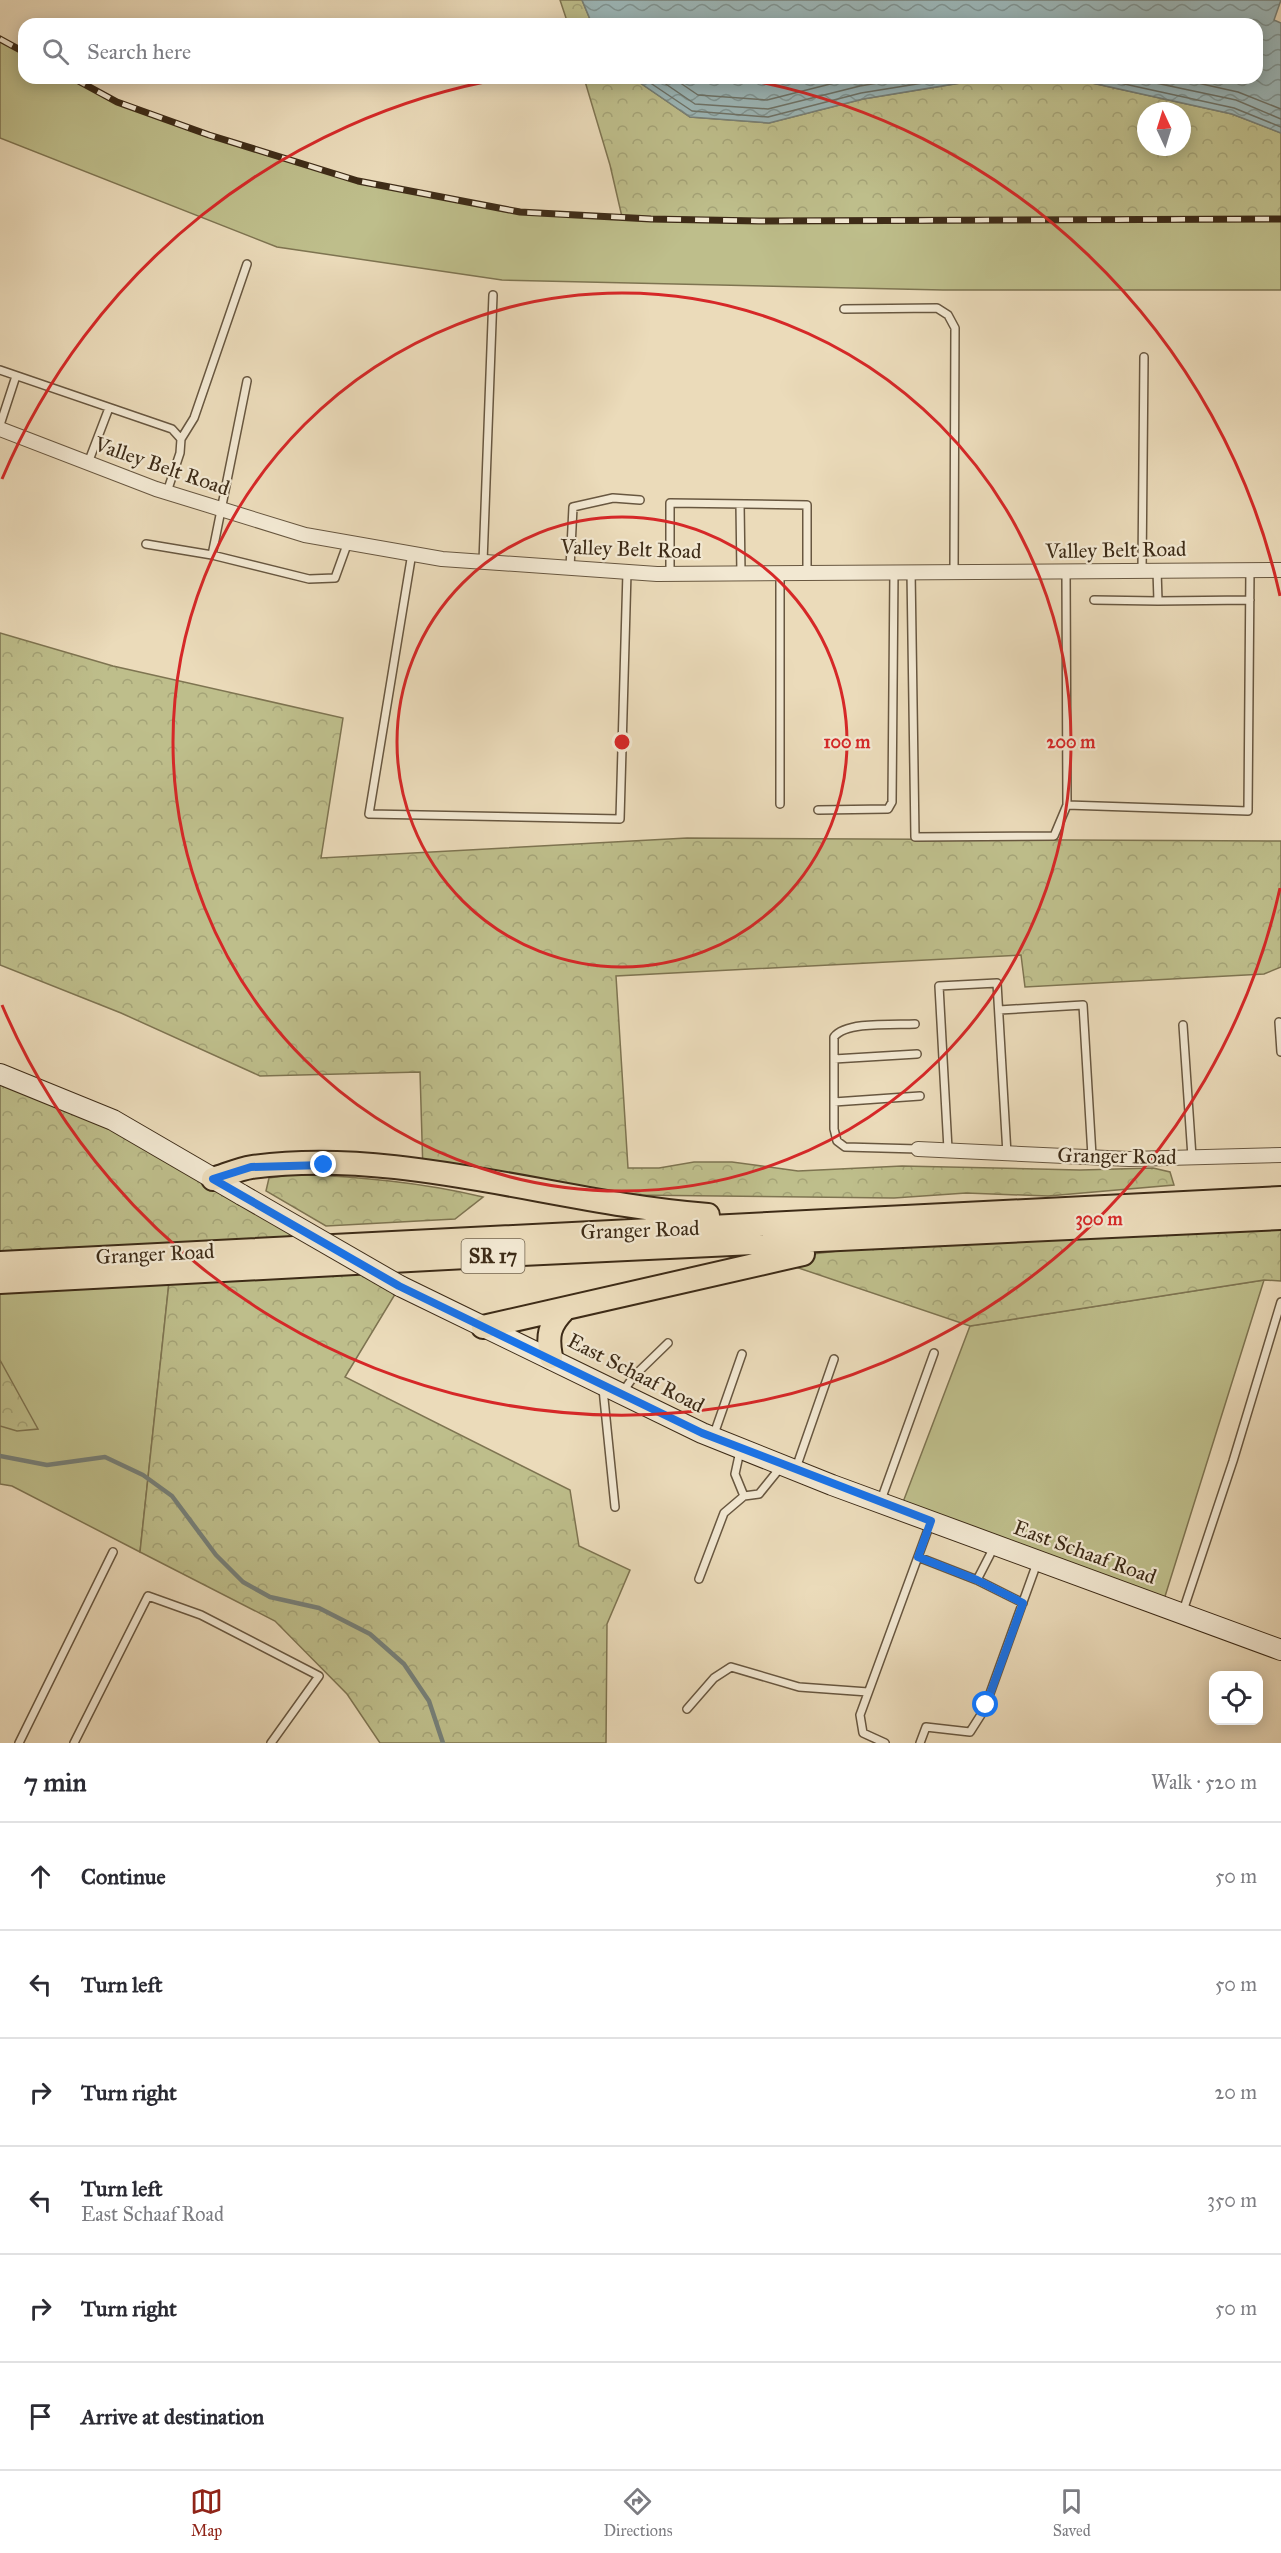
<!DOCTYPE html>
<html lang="en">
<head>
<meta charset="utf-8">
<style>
  :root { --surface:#fff; --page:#f7f7f7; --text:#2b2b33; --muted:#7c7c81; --line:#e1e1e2; --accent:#8f2418 }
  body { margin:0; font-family:"IM FELL Great Primer",serif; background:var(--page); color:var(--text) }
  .controls { position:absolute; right:18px; bottom:18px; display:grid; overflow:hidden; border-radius:12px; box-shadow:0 3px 15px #0003 }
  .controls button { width:54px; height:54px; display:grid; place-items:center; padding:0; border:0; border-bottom:2px solid var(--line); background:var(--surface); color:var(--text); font:30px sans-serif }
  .compass { position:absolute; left:1137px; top:102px; width:54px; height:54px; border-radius:50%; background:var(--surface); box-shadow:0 3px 15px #0003; rotate:356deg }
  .stop { position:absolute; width:18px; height:18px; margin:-14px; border:4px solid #1a73e8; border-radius:50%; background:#fff }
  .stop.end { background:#1a73e8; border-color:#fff; box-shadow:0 2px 6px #0008 }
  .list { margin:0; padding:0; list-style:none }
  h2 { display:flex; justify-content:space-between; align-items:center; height:78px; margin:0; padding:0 24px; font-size:26px }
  h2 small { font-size:20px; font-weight:400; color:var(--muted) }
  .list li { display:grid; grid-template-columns:39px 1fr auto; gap:18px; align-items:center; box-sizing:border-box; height:108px; padding:0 24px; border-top:2px solid var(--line) }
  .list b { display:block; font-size:22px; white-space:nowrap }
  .list p { margin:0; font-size:20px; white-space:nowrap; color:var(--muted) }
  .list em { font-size:20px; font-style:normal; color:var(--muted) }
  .icon { flex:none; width:33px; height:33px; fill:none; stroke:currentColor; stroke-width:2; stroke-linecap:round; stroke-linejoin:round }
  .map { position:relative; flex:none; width:1281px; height:1743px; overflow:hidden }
  .search { position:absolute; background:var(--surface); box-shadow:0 3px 15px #0003; left:18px; right:18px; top:18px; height:66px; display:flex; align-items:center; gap:15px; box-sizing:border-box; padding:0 21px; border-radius:18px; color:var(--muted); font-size:22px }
  .sheet { height:726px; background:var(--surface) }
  nav { display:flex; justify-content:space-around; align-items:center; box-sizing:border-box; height:84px; border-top:2px solid var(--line); background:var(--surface); font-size:16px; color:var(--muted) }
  nav a { display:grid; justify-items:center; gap:3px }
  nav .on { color:var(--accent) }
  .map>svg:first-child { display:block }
</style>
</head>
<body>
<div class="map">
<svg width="1281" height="1743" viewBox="0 0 1281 1743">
  <defs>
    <pattern id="forest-crowns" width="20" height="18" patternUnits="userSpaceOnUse" patternTransform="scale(1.5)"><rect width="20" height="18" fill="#bebe8b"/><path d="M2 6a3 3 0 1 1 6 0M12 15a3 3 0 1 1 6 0" fill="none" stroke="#a4a377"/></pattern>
    <pattern id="water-waves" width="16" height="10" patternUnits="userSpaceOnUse" patternTransform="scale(1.5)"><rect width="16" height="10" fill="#9cb8ba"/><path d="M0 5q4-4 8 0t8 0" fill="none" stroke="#809696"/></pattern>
  </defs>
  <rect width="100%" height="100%" fill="#ebdbba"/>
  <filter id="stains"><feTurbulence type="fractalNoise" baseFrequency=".00333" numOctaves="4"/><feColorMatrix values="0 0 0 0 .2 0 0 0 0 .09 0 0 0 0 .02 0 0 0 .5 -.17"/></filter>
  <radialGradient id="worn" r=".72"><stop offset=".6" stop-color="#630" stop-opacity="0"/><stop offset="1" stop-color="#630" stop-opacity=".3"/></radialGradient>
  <!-- green -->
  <path fill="#bebe8b" stroke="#7e7451" stroke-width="1.5" d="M0,39l24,13v26h49l44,24 92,33 149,46 162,31 131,7 108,2 522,-2v71h-338l-441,-10 -225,-33 -277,-109z
    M170,1273l-30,279 -128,-66 -12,-2v-202z
    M1264,1280l-102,326 -262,-96 70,-184z"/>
  <!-- forest -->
  <path fill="url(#forest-crowns)" stroke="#7e7451" stroke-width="1.5" fill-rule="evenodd" d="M560,0h22l10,24h-24z
    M584,78h49l57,39 79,6 94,-24 110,-18 119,2 140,31 49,19v86l-522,2 -137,-4 -12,-52zM1146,111h36v36h-36z
    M0,633l113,33 230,52 -22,140 366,-20 594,3v126l-17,7 -239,13 -4,-32 -405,21 12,192h31l35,-6h38l66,9 104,-5 178,4 73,-2 17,4 4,13 -126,11 -82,-3 -72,5 -265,-3 -206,-23 -3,-100 -160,4 -139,-63 -121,-48z
    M0,1074l93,36 236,135 -329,18z
    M296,1174c63,3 125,8 187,23l-28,22 -129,7 -60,-35 3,-13z
    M1281,1218v63l-17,-1 -294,46 -198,-67 214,-26z
    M358,1262l42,24 -55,91 225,113 9,56 51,24 -23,54 -1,119h-226l-33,-49 -72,-73 -135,-69 30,-279z
    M0,1360l38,69 -21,2 -17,-5z"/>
  <!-- water -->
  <path fill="url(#water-waves)" stroke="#768079" stroke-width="1.5" d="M582,0h699l-7,20 7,3v110l-49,-19 -140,-31 -120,-2 -109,18 -94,24 -79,-6 -57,-39h624v-54h-665z"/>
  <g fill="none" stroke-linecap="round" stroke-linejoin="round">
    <!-- shore -->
    <path stroke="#6c7268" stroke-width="1.5" d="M643,78l49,33 76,6 93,-24 93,-15
      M657,78l38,26 73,5 92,-23 48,-8
      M673,78l25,17 69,5 87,-22
      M1097,78l137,30 47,19
      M1132,78l104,22 45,19
      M1175,78l63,14 43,17"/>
    <!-- stream -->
    <path stroke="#768079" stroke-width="4.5" d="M0,1456l47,9 58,-8 38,18 29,21 44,59 27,27 27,15 49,11 51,26 34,30 25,37 14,42"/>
    <defs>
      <path id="lane" d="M844,309l93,-1 11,7 7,13 -1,243
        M0,370l172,59 9,10 -1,14 -13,39
        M247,381l-35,174 97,24 26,-1 13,-36
        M0,425l16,-49
        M181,439l13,-21 53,-154
        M88,463l21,-55
        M740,504l1,69
        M146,544l66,11
        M412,553l-43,261 251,5 7,-247
        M483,562l10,-267
        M570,568l3,-61 40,-9 27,2
        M911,571l4,266 139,-1 13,-31 -1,-233
        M1142,571l2,-214
        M670,574v-71l137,2v67
        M1094,600l64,1 -1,-31
        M1158,601l92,-1
        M780,804v-231
        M1067,805l181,6 2,-242
        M818,810l70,-1 4,-7 2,-231
        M999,1010l84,-5 9,151
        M1279,1022l2,30
        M915,1024c-20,1 -69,-3 -81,13v92l3,12 8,6 73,2
        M1183,1025l9,132
        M834,1059l83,-5
        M834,1102l86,-6
        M948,1149l-9,-163 58,-3 10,171
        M603,1389l12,118
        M622,1393l12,-17 34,-33
        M713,1437l29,-83
        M740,1451l-5,23 9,22 15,-2 21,-26
        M796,1468l38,-109
        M881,1500l53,-147
        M918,1557l59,23 17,-33
        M699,1579l25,-66 20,-17
        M977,1580l46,23
        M1183,1611l50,-150 48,-159
        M687,1709l27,-31 17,-11 68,20 69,5
        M19,1743l94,-191
        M74,1743l74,-147 53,19 118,61 -48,67
        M885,1743l-22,-10 -3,-18 70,-191
        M920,1743l6,-16 44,5 14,-22 53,-147"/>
      <path id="street" d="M0,429l156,60 149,46 137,24 215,15 624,-4
        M918,1149l211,10 152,-4"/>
      <path id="secondary" d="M0,1074l113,46 129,75
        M400,1286l302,147 130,52 449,165"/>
      <path id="primary" d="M213,1179c13,-4 26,-10 39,-12 150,-20 307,37 456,48
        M0,1263l1281,-65
        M0,1282l522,-28 759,-36
        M483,1327l320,-73
        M551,1357c-4,-21 -2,-32 13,-47"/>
    </defs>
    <!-- lane casing -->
    <use href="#lane" stroke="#685740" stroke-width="10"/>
    <!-- street casing -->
    <use href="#street" stroke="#685740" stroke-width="16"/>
    <!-- secondary casing -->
    <use href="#secondary" stroke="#3d2b17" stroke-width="22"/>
    <!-- primary casing -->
    <use href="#primary" stroke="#3d2b17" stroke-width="26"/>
    <!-- lane -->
    <use href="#lane" stroke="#f2e8d2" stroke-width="7"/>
    <!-- street -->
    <use href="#street" stroke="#f2e8d2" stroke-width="14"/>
    <!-- secondary -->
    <use href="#secondary" stroke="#f2e8d2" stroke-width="20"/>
    <!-- primary -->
    <use href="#primary" stroke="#ebdbba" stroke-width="22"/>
    <defs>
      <path id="rail" d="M0,39l24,13
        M73,78l44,24 92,33 149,46 162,31 131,7 108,2 522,-2"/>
    </defs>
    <!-- rail casing -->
    <use href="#rail" stroke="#3d2b17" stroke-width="7"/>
    <!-- rail -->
    <use href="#rail" stroke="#f2e8d2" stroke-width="4.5" stroke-dasharray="14" stroke-linecap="butt"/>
    <defs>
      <path id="secondary-bridge" d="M242,1195l158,91"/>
    </defs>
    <!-- secondary-bridge casing -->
    <use href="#secondary-bridge" stroke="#3d2b17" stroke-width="22" stroke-linecap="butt"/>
    <!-- secondary-bridge -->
    <use href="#secondary-bridge" stroke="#f2e8d2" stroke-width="20"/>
  </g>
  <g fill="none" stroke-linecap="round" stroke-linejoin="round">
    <!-- route -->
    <path stroke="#1a73e8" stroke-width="8" d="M324,1165l-73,2 -38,12 186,107 303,147 229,88 -13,36 59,23 46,23 -37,102"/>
  </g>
  <!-- distance rings -->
  <g fill="none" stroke="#d62828" stroke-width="3">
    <circle cx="622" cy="742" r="225"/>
    <circle cx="622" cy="742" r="449"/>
    <path d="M1280 888A674 674 0 0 1 2 1005M2 479A674 674 0 0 1 505 78M739 78A674 674 0 0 1 1280 596"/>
  </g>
  <g text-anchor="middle" stroke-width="4.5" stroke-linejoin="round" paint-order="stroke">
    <!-- shield labels -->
    <rect fill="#f2e8d2" stroke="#73644f" stroke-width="1.5" x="461.5" y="1239" width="63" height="34" rx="4.5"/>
    <g font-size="20" font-weight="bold" fill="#3d2b17">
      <text x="493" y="1263">SR 17</text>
    </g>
    <!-- street labels -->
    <g font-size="21" fill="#3d2b17" stroke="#f2e8d2">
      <text transform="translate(162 466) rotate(19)" y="7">Valley Belt Road</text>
      <text transform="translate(631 549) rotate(2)" y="7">Valley Belt Road</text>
      <text transform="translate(1116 550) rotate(-1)" y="7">Valley Belt Road</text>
      <text transform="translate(1117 1156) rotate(1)" y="7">Granger Road</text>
      <text transform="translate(640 1230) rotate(-2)" y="7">Granger Road</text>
      <text transform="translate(155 1254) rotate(-3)" y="7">Granger Road</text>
      <text transform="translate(636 1373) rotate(27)" y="7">East Schaaf Road</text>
      <text transform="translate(1085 1552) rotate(20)" y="7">East Schaaf Road</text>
    </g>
  </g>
  <circle cx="622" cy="742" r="9" fill="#d62828" stroke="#f2e8d2" stroke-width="3"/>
  <g font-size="18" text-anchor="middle" font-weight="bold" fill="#d62828" stroke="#f2e8d2" stroke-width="4.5" stroke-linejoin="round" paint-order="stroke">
    <text x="847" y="748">100 m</text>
    <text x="1071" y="748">200 m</text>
    <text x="1099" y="1225">300 m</text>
  </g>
  <rect width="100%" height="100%" filter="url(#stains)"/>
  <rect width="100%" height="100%" fill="url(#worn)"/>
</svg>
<div class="controls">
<button><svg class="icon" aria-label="locate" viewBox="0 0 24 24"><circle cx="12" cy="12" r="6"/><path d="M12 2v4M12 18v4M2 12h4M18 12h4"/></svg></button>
</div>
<svg class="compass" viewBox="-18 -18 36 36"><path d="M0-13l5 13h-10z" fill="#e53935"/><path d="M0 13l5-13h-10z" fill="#7c7c81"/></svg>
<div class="stop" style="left:986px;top:1705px"></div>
<div class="stop end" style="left:324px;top:1165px"></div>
<div class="search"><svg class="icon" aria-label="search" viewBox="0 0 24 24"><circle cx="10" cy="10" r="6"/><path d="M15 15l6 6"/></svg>Search here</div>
</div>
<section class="sheet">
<h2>7 min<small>Walk · 520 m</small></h2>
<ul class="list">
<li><svg class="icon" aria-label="ahead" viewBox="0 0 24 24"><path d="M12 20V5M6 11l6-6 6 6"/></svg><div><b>Continue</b></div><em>50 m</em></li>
<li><svg class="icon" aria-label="left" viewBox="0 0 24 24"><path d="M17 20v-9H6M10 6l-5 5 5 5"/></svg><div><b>Turn left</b></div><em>50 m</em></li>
<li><svg class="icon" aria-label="right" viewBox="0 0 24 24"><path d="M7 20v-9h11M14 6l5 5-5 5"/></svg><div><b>Turn right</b></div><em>20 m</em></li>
<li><svg class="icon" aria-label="left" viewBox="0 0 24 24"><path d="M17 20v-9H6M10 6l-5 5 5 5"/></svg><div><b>Turn left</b><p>East Schaaf Road</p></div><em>350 m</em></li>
<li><svg class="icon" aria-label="right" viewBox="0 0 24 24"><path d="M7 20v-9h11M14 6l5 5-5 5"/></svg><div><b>Turn right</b></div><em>50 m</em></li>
<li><svg class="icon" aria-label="arrive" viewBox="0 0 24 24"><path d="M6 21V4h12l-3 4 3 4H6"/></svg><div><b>Arrive at destination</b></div></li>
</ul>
</section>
<nav>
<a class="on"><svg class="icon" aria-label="map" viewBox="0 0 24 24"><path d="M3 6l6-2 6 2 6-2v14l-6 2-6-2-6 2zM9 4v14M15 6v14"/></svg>Map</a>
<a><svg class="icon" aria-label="directions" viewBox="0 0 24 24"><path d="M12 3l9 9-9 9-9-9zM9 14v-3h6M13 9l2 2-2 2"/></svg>Directions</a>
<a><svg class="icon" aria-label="saved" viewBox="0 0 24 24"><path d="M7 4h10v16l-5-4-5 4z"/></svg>Saved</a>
</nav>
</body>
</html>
